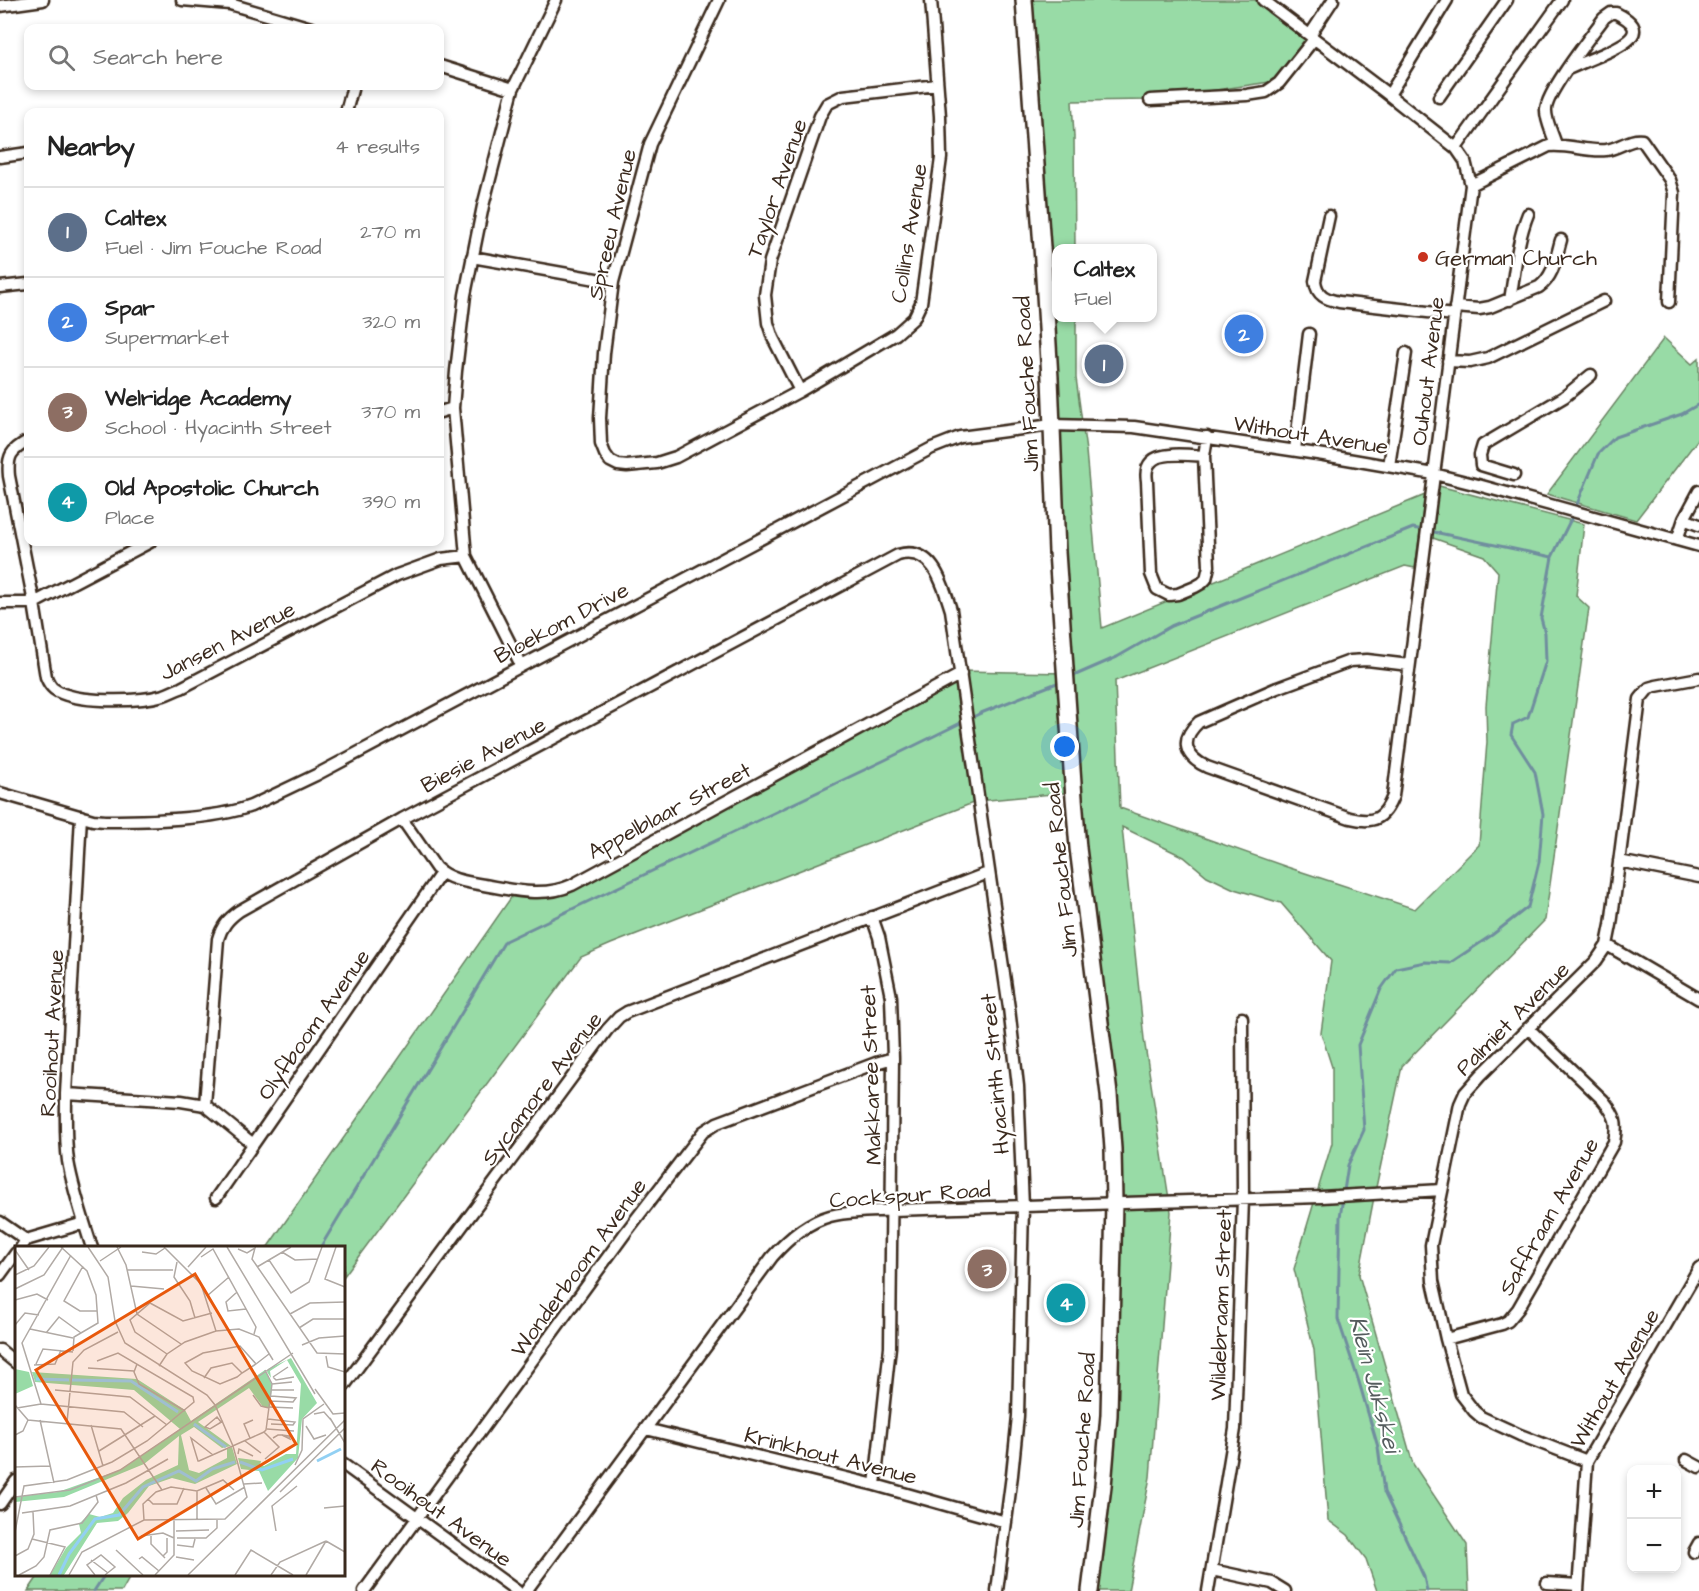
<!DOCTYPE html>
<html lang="en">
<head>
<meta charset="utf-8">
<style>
  :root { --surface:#fff; --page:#f2f2f2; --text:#222; --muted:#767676; --line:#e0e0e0; --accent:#db2777 }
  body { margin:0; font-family:"Architects Daughter",sans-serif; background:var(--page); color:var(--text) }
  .controls { position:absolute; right:18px; bottom:18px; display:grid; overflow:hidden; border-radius:12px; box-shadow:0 3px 9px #0003 }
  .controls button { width:54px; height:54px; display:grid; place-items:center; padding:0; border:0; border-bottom:2px solid var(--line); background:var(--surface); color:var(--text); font:30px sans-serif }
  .you { position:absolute; left:1065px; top:747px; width:21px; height:21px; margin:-15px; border:4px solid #fff; border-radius:50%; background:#1a73e8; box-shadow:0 0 0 9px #1a73e833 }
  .badge { display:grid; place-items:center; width:39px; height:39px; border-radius:50%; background:var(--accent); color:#fff; font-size:20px; font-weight:700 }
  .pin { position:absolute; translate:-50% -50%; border:3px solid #fff; box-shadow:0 2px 6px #0006 }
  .popup { position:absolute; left:1052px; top:244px; width:105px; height:78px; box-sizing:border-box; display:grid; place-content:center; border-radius:12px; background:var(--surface); filter:drop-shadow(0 2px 4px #0005); font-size:20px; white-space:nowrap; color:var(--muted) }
  .popup b { font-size:22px; color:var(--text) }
  .popup::after { content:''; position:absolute; left:50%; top:100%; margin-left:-12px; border:12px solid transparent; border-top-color:var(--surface) }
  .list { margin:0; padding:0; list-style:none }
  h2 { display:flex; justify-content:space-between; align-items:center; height:78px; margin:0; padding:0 24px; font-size:26px }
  h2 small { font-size:20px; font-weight:400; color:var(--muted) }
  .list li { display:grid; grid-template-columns:39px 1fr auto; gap:18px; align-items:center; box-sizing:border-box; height:90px; padding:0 24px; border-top:2px solid var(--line) }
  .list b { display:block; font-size:22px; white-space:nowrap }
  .list p { margin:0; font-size:20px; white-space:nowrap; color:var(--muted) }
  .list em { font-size:20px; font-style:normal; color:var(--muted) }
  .icon { flex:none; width:33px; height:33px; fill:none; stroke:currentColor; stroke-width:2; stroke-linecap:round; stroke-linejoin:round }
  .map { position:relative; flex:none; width:1699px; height:1591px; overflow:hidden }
  .search { position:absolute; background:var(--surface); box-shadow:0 3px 9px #0003; left:24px; top:24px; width:420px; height:66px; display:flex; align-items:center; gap:15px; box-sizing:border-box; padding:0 21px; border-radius:12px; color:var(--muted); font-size:22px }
  .panel { position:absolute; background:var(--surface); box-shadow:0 3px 9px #0003; left:24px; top:108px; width:420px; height:438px; border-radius:12px }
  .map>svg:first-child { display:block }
</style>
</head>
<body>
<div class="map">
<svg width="1699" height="1591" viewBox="0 0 1699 1591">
  <rect width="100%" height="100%" fill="#fff"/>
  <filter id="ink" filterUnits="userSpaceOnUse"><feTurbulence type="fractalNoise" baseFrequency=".0167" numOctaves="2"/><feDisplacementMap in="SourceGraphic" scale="12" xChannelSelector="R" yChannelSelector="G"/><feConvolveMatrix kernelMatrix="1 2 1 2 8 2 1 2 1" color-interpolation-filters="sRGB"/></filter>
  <g filter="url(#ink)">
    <!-- park -->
    <path fill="#98dba6" stroke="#6a8262" stroke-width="1.5" d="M1025,0h243l48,36 -40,45 -126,19 -78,1 2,35 1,112h-19v70h20v60l10,73 16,177 323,-133 -10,73 -10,-2 -290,115 5,127 167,59 128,42 64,-64 8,-103 -1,-36 12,-134 -14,-16 -54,-19 9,-51 145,38 -8,72 13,12 -44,312 -143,146 -27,126 -16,83 54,189 54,81 2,46h-92l-11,-32 -18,-24 -20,-15 -14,-170 -20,-81 38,-126v-76l-11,-34 10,-72 -50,-58 -47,-14 -27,-13 -23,-19 -62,-30 22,212 27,173 -21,265 -22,114h-36l22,-389 -40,-410 -96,9 -367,143 -30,13 -237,319v-28h-77l250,-359 42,-3 401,-215 106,2z
      M1664,338l28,26 7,-6v80l-63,82 -89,-26z
      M39,1575v-1l92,1 -9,16h-94z"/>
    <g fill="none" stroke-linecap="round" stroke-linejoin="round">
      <!-- stream -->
      <path stroke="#6f8e9e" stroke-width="3" d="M1575,509l23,-55 17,-17 67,-23 17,-10
        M1434,532l118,25
        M1071,677l46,-20 54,-31 242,-98 5,1
        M320,1248l185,-307 378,-180 98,-48 81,-32
        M94,1591l11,-17
        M1427,1591l-3,-14 -40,-85 -6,-45 -19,-65 -21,-63 2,-102 8,-52 16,-35 -6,-85 23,-56 15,-21 29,-6 25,1 42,-28 36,-28 11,-45 4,-48 -8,-42 -24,-37 2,-11 15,-7 18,-56 -1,-28 -4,-15 11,-61 21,-42"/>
      <defs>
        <path id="street" d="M182,0l48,4 81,24
          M719,0l-69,144 -37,138 -9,71 -4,65 1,26 4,10 5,7 8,4 9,1 30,-3 19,-6 124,-66 96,-57 18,-16 7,-15 20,-145 -1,-42 -9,-116
          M1263,0l122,92 71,56 9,13 6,24 -78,611c-9,23 -19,28 -43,22l-143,-51c-22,-10 -28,-27 -8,-45l78,-34 73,-27 17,-1 42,5
          M0,6l43,-6
          M1310,35l23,-35
          M440,66l73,23
          M1389,95l58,-95
          M1439,97l68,-97
          M1150,100l97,-5 19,-3 13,-9 35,-44
          M346,112l7,-26
          M1556,145c-3,-11 -11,-25 -10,-36 2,-19 45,-73 58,-91l7,-5h5c37,18 9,31 -13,41 -12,5 -24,10 -35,15
          M1456,148l106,-148
          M0,157l28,-4
          M1471,185l78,-39c20,-2 38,6 57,4 12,-1 24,-12 36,-10l28,40 4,13 -5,109
          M1329,216l-14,65c2,15 11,18 24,21l115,13
          M472,257l141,25
          M0,287l28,-3
          M1510,300c5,-29 7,-59 18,-86
          M1455,307l24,2 11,-2 49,-20c15,-11 17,-30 22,-47
          M1448,361l22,1 18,-4 116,-57
          M800,391l-27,-53 -5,-15 -3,-28 5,-34 50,-145 7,-12 16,-8 94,-11
          M440,412l13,-4
          M28,441c-17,9 -21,15 -19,35l25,127 12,74c2,5 4,9 8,12 20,15 85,13 110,6 6,-2 11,-5 17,-7l216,-113 44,-16 25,-3
          M1295,450l14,-116
          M1204,456c-13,-1 -44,-5 -53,6 -5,5 -5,13 -4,19l4,93 6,15 12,6 9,-1 17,-7 7,-4 4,-4 3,-13 -5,-110 3,-19
          M1389,466l17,-113
          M1514,475l-33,-10 -1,-10 3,-10 81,-48 27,-22
          M1684,519l15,-28
          M1677,540l7,-21 15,6
          M0,603h34l116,-61
          M521,665l-55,-109 -13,-148 3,-37 9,-76 18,-89 30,-117 43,-89
          M0,793l93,27 12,1c42,0 108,-1 146,-15l65,-31 616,-327 28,-11 92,-12 82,2 190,28 110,19 44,11 221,61
          M81,816l-15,278c0,22 -1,45 2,67 5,29 15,58 24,87
          M402,819l34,49c13,12 31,14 48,17 29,5 60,13 88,0l389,-211
          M1619,861l80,16
          M872,917l7,20 12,60 2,61 -3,289 -15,138
          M1607,945l92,54
          M66,1094l115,7 24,4 48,39
          M205,1105l13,-166c4,-13 10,-20 21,-28l163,-92 496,-264c35,-10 45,30 53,55l58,398 9,78 5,121 -5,209 -6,59 -15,116
          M216,1198l225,-325
          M0,1222l26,18
          M21,1248l5,-8 58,-17
          M0,1275l16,-22
          M1446,1339l56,-15 6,-3 10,-12 96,-167c4,-20 2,-26 -11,-42l-75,-72
          M0,1350l16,13
          M344,1386l263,-356 12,-13 8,-5 361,-139
          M646,1429l229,56 131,37
          M1686,1460l13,7
          M1587,1461l-67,-26 -39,-18 -7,-6 -13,-17 -15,-55 -13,-58 -2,-36 29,-141 5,-11 16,-18 115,-114 11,-16 4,-20 29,-226 9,-11 7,-2 43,-8
          M344,1465l173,126
          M0,1504l16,-23
          M1694,1552l5,-9
          M1212,1570l60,13 13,8
          M1547,1583l31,2
          M364,1591l262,-359 77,-100 14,-9 159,-60 17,-5
          M526,1591l246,-334c15,-17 36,-35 58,-41 20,-5 42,-4 62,-6l429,-13 121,-7
          M1208,1591l27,-162 8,-230 -1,-181
          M1578,1591l9,-130 112,-193"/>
        <path id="secondary" d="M1024,0l19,261 7,117 7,174 17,246 4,50 31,246 4,55 1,53 -5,213 -6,71 -13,105"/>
      </defs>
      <!-- street casing -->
      <use href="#street" stroke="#3b2a1e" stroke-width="15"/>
      <!-- secondary casing -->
      <use href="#secondary" stroke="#3b2a1e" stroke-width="20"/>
      <!-- street -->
      <use href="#street" stroke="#fff" stroke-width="10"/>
      <!-- secondary -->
      <use href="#secondary" stroke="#fff" stroke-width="15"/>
    </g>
  </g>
  <!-- markers -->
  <circle fill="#c8321e" stroke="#fff" stroke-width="2" cx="1423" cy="257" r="6"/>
  <g text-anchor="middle" stroke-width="4.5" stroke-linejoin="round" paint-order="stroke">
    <!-- street labels -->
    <g font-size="22" fill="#3b2a1e" stroke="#fff">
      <text transform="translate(776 188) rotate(-71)" y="8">Taylor Avenue</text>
      <text transform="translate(611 224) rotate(-77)" y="8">Spreeu Avenue</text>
      <text transform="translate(908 233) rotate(-81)" y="8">Collins Avenue</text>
      <text transform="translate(1427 371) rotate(-83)" y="8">Ouhout Avenue</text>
      <text transform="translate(1026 384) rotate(-93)" y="8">Jim Fouche Road</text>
      <text transform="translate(1311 434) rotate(9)" y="8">Without Avenue</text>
      <text transform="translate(561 622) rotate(-28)" y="8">Bloekom Drive</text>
      <text transform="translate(227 640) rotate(-27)" y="8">Jansen Avenue</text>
      <text transform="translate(483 754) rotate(-28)" y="8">Biesie Avenue</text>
      <text transform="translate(669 810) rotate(-28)" y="8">Appelblaar Street</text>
      <text transform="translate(1060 870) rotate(-96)" y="8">Jim Fouche Road</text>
      <text transform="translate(1512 1018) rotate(-45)" y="8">Palmiet Avenue</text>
      <text transform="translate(313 1024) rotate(-55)" y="8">Olyfboom Avenue</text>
      <text transform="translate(51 1033) rotate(-87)" y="8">Rooihout Avenue</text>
      <text transform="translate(994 1074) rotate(-95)" y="8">Hyacinth Street</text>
      <text transform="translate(870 1075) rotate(-92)" y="8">Makkaree Street</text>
      <text transform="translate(541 1088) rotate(-53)" y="8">Sycamore Avenue</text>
      <text transform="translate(910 1194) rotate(-4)" y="8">Cockspur Road</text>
      <text transform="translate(1548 1216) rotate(-60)" y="8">Saffraan Avenue</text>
      <text transform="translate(578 1267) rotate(-54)" y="8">Wonderboom Avenue</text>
      <text transform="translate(1220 1305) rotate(-88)" y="8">Wildebraam Street</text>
      <text transform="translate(1614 1378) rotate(-60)" y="8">Without Avenue</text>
      <text transform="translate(1081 1440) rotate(-86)" y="8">Jim Fouche Road</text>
      <text transform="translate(831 1455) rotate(14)" y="8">Krinkhout Avenue</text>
      <text transform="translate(442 1512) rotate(36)" y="8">Rooihout Avenue</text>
    </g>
    <!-- poi labels -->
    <g font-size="22" fill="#3b2a1e" stroke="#fff" text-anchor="start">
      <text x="1435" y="265">German Church</text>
    </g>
    <!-- water labels -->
    <g font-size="24" font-style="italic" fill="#555c5e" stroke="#fff">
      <text transform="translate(1375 1384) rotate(75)" y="8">Klein Jukskei</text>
    </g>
  </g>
  <!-- overview -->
  <g transform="translate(15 1246)">
    <rect width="330" height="330" fill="#fff"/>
    <path d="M276,112l26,45 -15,16 -4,39 -30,33 -9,-20 -18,-2 -3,-11 23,3 -1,4 4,1 22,-12h10l5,-70 -14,-24 -17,11 1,7 -4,-6 1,-3zM0,123l14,3 4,14 -18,8zM250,124l7,15 -2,23 -7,-1 -14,-19 -51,34 33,24 -9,2 -28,-21 -13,8 8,35 10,3 28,-15v-9l5,-2 5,17 -42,20 -23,-6 -23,8 -21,27 -10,8 -21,2 -33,52h-14l16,-27 15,-15 -2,-9 10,-10 11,3 13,-4 10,-15 23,-18 32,-15 1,-29 -35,28 -80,33 -49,5v-5l43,-5 62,-22 60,-41 -46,-39 -99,-8 -3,-10 105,7 48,31 6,11z" fill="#98dba6"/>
    <path fill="none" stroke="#92d0f3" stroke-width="3" d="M21,133l33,1M57,134l59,1 47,31M179,178l32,23M302,215l24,-12M225,216l22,8 31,-11M44,329l10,-21 26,-35 24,-4 24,-28 36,-16 17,10 16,-12 23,-7"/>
    <path fill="none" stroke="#b1aaa5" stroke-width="1.5" d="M46,1l26,24 9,24 2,28 -24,14 -1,14M102,1l9,18 11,49 44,30M149,1l37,37 15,47M212,1l88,147M321,1l-11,32 20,8M223,3l9,4 8,-5 -3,11 65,94 28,1M0,4l14,20M127,6l14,2 9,-6M267,6l13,8 23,-1M56,9l-49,88 19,61 83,8 19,15M186,11l12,-8 43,78 -2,7M254,14l22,33 18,-11 13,-35M85,15l21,-14M162,16l-3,15 16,24 5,17M68,20l-19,35 16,10h17M173,21l18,-20M242,21l34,-20M112,24h46M0,29l19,-9 15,-19M116,40l33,3M0,43l29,-14 19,-28M222,46l-11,10 2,9 18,-2M192,50l22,-19M0,54l22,-6 11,6M275,68l20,-11 35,-1M0,79l10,-12 14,2M284,82l14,-9h32M15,83l43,9M31,87l13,-16 22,16M287,99l17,-7 26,-2M152,108l-32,-22 -5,-12 20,-17 33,18 29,-8M311,110l2,11 17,5M21,118l7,-15 30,3M122,118l-3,8 5,12 46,27M241,118l-16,-18 -37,7 -18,10 7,8 28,13 17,-7 5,-4 14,-9 13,-10M19,119l21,-1 6,-14M144,120l8,-12 18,-12 31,-11 23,-2 20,8 14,23M73,122l46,3M258,131l3,3 18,-3M258,131l15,-10M189,132l7,-10 21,-5 10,10M257,138l20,-2M300,143l18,25 12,-1M40,144l75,7 37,28M256,144h23M238,149l8,11 8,2M255,155l23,1 3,-4 -25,-2M0,159l13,15 93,9 41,61M255,161l23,1M2,162l24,-4M299,168l10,-2 7,8M315,172l15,25M253,173l27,3 -2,3 -22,-1M25,174l14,63M52,176l6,-60 11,-12 34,-18M206,176l-4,-5 -12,10 5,2 13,-8M76,179l12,41M291,180l8,13 12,-4M252,183l27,2M249,186l15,15 -14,12M0,189l8,-4 5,-11M235,192l-6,-14 9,-4M258,192l5,-3h4l7,1 1,3 -8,-4M230,195l16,12M84,205l56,-35M223,208l1,-5 14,7M198,209l-22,-17 7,23h1l65,-29 2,-2 6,-46 -7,-14M280,219l7,-15 1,-31 21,-15M0,221l35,-1M229,238l18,-1M191,242l10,16 29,-17M182,245v28M265,246l65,-64M0,251l55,-7 50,-20 173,-117M133,253l5,5h24l7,-16M309,262l21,-2M7,267l48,-7 56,-23 42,-24M129,274l-1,-16 13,-12 15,-5 26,4 26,-11 11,10M161,285l33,-1M261,285l-4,-25 25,-20M0,286l9,-46 43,-6 45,-18 35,-21 47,-39 -1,-5 -75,-44 -21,8M126,290l22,-3 11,5M136,290v8l14,14M162,292h29l11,-10v-9M17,293l33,8 -15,28M311,295l19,11M162,299l16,2 2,-8M101,304l27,25M0,310l13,-7 6,-15 -1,-22M148,310l4,-4v-14M161,311l18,3M124,313l3,-2 17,14M76,314l17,13M4,329l17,-9 8,-9 6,-27 32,-7 16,-21 -2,-7M54,329l13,-23 62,-32 81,-1 22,-22 -14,-51 -18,-41 -8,-10 -82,-52 -10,-22 -7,-44 -20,-30M80,329l-8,-10 14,-10 14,12 -10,8M140,329l19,-20v-35M173,329l157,-155M220,329l16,-25 42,25M256,329l9,-13 46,-21M291,329l20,-34"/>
    <path fill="#e8590c" fill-opacity="0.15" stroke="#e8590c" stroke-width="3" d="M180,28l101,170 -158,95 -102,-169z"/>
    <rect width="330" height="330" fill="none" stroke="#3b2a1e" stroke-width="3"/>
  </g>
</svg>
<div class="controls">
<button>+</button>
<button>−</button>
</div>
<div class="you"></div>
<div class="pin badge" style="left:1104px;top:364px;background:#5c6f8a">1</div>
<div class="popup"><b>Caltex</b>Fuel</div>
<div class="pin badge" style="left:1244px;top:334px;background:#3f7fe0">2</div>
<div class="pin badge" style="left:987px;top:1269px;background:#8d6e63">3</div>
<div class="pin badge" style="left:1066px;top:1303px;background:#0f9aa8">4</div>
<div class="search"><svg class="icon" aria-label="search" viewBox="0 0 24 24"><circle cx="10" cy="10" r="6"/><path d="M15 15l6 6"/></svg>Search here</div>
<section class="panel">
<h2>Nearby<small>4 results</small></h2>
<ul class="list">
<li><span class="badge" style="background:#5c6f8a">1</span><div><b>Caltex</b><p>Fuel · Jim Fouche Road</p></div><em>270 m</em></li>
<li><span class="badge" style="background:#3f7fe0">2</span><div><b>Spar</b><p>Supermarket</p></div><em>320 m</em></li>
<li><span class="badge" style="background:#8d6e63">3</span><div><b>Welridge Academy</b><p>School · Hyacinth Street</p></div><em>370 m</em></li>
<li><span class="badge" style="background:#0f9aa8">4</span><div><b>Old Apostolic Church</b><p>Place</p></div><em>390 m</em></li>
</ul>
</section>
</div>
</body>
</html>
